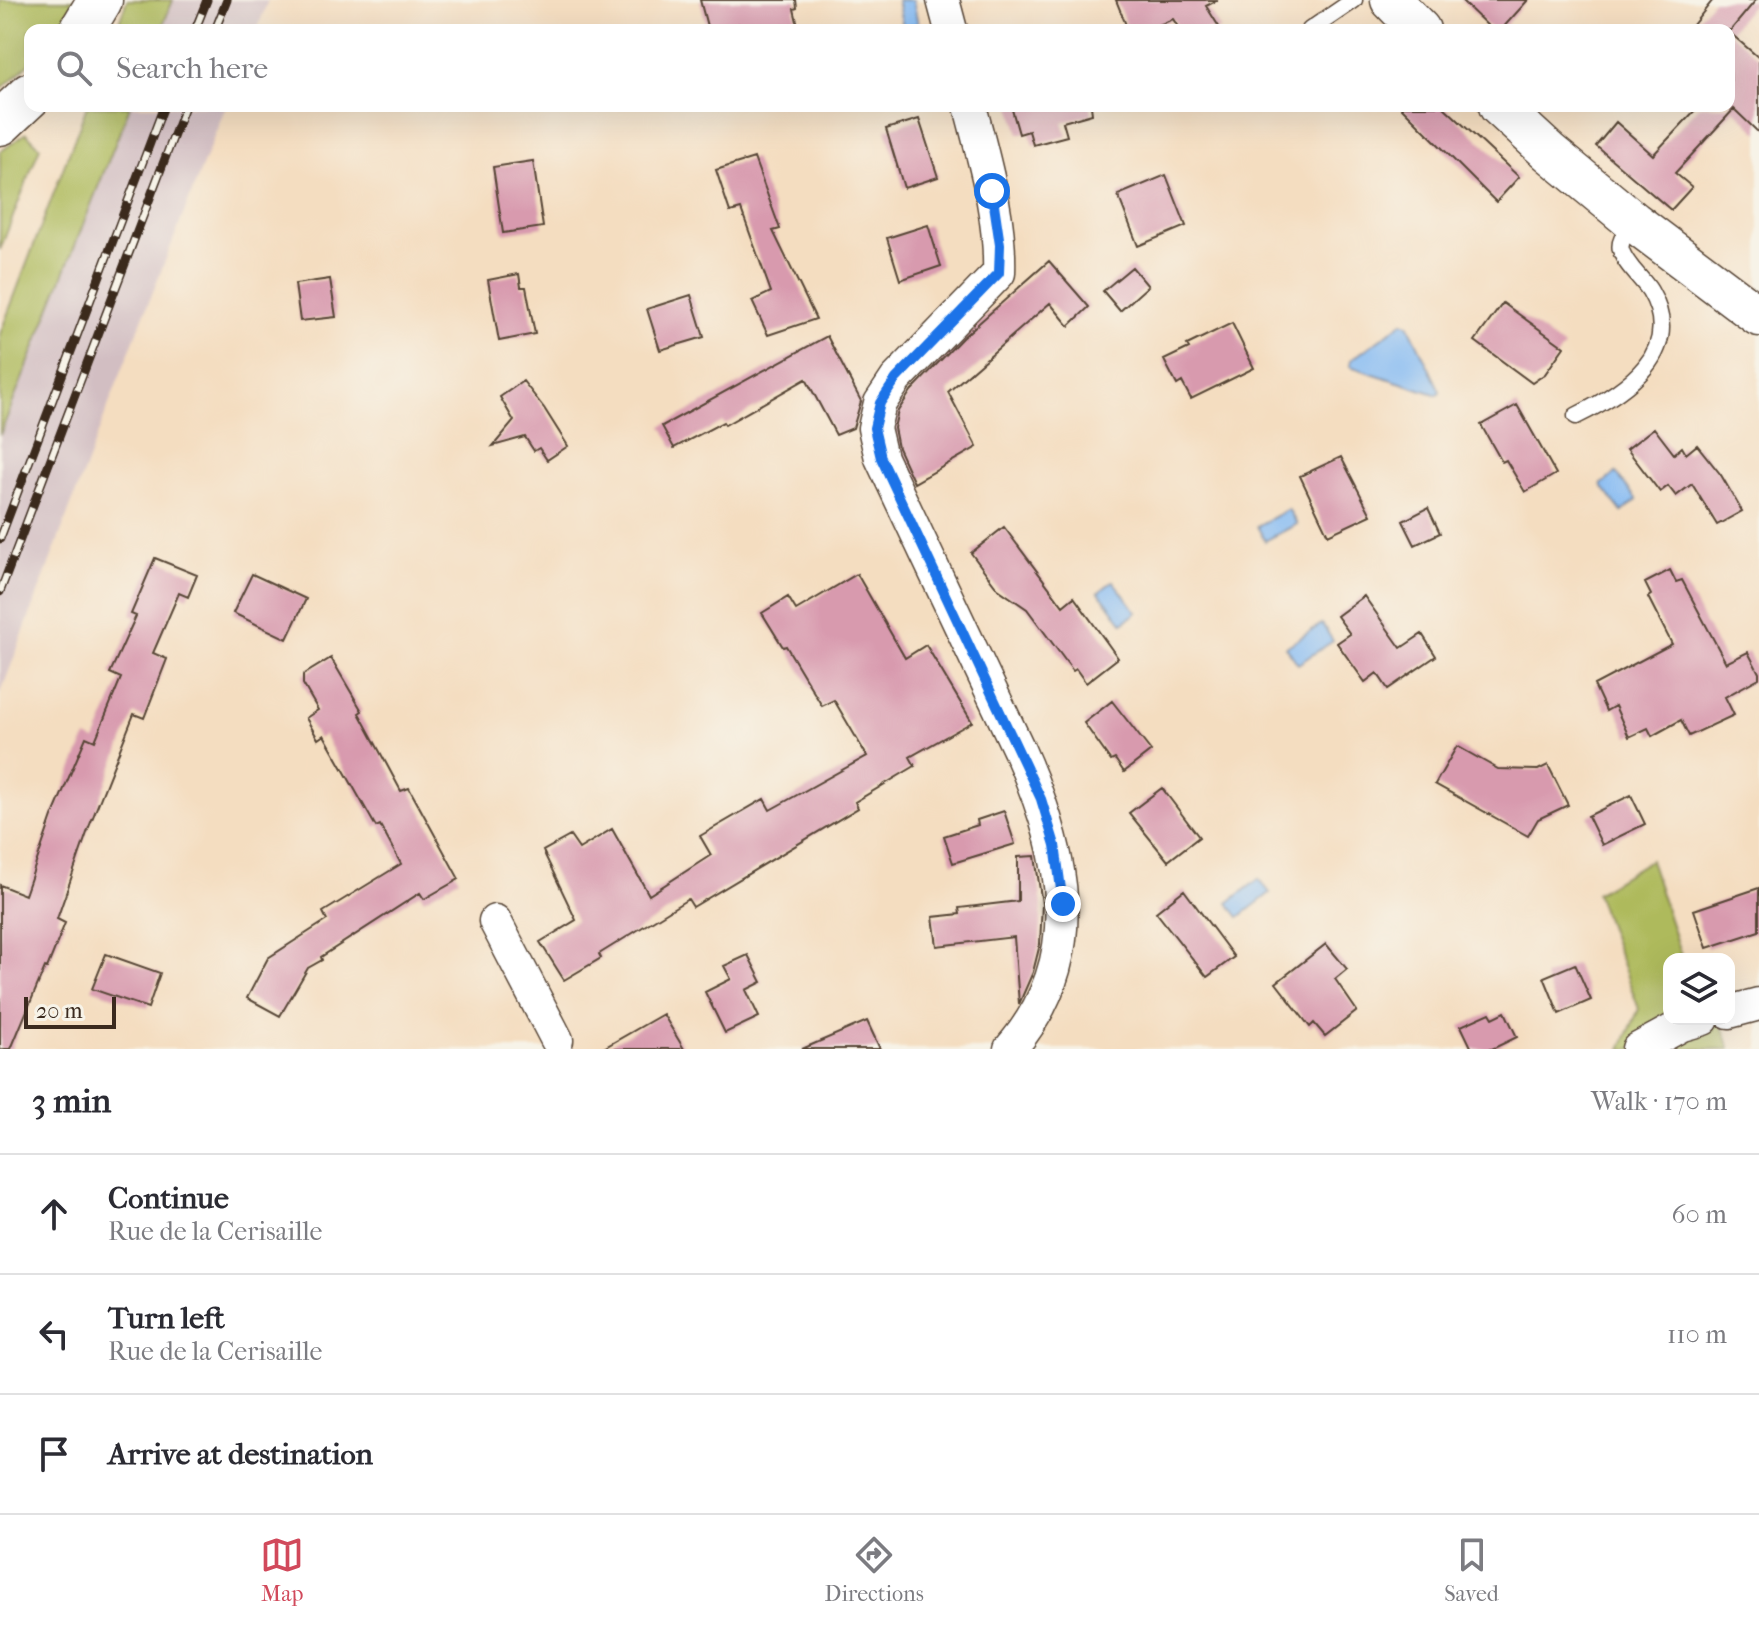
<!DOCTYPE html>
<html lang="en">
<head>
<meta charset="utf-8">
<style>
  :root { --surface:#fff; --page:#f7f7f7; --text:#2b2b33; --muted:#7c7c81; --line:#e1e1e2; --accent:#d1495b }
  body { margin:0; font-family:"IM FELL French Canon",serif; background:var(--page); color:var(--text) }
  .controls { position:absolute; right:24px; bottom:24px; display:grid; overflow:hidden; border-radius:16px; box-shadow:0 8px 32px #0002 }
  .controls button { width:72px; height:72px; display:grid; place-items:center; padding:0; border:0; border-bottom:2px solid var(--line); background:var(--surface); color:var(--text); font:40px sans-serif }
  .scale { position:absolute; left:24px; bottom:20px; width:92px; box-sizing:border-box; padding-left:8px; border:4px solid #3b2a1e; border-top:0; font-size:22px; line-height:28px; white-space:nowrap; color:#3b2a1e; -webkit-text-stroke:6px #f7f3e8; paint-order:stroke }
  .stop { position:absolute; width:24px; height:24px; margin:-18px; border:6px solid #1a73e8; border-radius:50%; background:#fff }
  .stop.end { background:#1a73e8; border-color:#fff; box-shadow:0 2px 8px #0008 }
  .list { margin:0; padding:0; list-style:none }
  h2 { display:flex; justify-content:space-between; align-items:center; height:104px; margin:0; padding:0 32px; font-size:34px }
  h2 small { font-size:26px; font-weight:400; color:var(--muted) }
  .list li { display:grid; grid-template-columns:52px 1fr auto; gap:24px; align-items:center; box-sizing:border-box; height:120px; padding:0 32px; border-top:2px solid var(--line) }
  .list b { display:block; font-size:30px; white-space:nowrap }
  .list p { margin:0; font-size:26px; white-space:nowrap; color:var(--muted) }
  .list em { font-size:26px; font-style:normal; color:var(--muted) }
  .icon { flex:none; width:44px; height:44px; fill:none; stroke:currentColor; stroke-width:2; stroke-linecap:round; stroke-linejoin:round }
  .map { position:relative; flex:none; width:1759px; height:1049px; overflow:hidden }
  .search { position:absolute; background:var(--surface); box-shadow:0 8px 32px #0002; left:24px; right:24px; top:24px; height:88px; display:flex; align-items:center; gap:20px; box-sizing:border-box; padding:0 28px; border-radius:16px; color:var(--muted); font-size:30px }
  .sheet { height:464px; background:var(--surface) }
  nav { display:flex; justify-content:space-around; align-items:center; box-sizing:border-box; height:112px; border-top:2px solid var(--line); background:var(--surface); font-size:22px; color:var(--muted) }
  nav a { display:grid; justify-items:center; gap:4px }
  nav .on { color:var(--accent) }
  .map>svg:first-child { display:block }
</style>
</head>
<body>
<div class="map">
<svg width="1759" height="1049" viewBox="0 0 1759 1049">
  <rect width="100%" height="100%" fill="#f7f3e8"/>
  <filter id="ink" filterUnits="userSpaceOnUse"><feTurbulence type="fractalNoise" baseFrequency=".0125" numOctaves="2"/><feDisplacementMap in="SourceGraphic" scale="16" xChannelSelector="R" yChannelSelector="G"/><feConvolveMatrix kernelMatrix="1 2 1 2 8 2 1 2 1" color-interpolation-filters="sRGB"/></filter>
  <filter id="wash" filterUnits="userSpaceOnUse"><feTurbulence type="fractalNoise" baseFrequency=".006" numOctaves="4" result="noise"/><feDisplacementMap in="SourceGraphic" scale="32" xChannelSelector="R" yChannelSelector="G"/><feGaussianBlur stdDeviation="1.8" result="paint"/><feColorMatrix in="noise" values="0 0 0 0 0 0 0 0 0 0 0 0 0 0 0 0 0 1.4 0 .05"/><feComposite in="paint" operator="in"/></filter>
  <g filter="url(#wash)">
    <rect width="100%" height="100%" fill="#f4ddc0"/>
    <!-- industrial -->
    <path fill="#d2bec2" d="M173,0h95l-11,30h-96z
      M130,106h96l-109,277 -117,312v-260z"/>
    <!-- green -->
    <path fill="#aeba5c" stroke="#74723d" stroke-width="2" d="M0,0h76l-6,14 -13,16h-27v33l-30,27z
      M127,0h46l-12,30h-45z
      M87,106h43l-130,329v-101z
      M26,133l14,14 -40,103v-98z
      M1650,860l32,99h-13v60h45l9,9 7,21h-109l18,-40 -43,-116z"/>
    <!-- water -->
    <path fill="#84baf3" stroke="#607288" stroke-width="2" d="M897,0h16l5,24 -15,3z
      M1403,322l5,2 32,67 -2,4 -88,-29 1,-6z
      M1616,473l21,27 -15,12 -21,-27z
      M1288,509l9,15 -32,17 -8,-15z
      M1113,581l24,31 -14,11 -24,-31z
      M1322,624l11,17 -35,23 -12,-17z
      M1259,879l11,14 -31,24 -11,-14z"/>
    <g id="blocks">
      <!-- building -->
      <path fill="#d89aae" d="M700,0h96l1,8 -3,1 5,21h-60l-1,-6 -30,6z
        M1116,0h102l-12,6 15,24h-41l-7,-11 -26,11h-19z
        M1461,0h67l-27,30h-9z
        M1713,0h43l-25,30h-42z
        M1729,32l30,26v75l-25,-24 -59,64 17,14 -21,23 -75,-64 20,-24 37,33 46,-49h32z
        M1011,106h80l1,8 -29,8 4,14 -34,9 -4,-14 -10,3z
        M1400,106h43l76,71 -23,25z
        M919,119l19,58 -34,11 -18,-59z
        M754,158l26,71 -7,2 43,88 -48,16 -16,-34 19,-9 -30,-83 -11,3 -14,-42z
        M533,161l10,66 -40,6 -10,-66z
        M1166,175l20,51 -48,20 -20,-51z
        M928,225l13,41 -41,14 -13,-42z
        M1049,261l40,46 -20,19 -19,-23 -102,89 29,55 -63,36 -16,-35 -4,-20 4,-17 13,-20 51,-53z
        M1132,267l16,19 -28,25 -17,-20z
        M519,274l2,13h5l9,47 -36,7 -11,-61z
        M330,279l6,38 -36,4 -5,-37z
        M691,295l13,42 -44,13 -13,-41z
        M1503,303l61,44 -19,27 -13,9 -57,-42z
        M1232,323l22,45 -63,31 -9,-17 -5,3 -13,-25 25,-12 -2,-3z
        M827,336l34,65 -8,27 -17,7 -30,-56 -81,46 -2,-3 -49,26 -12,-22z
        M523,381l21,27 24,38 -21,14 -8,-12 -5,3 -9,-14 -32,9 21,-25 -14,-24z
        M1517,405l39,69 -31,18 -19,-32 -4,2 -21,-37z
        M1654,428l20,26 8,-7 4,7 11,-9 24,30 21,36 -25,14 -25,-41 -16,12 -8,-10 -8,6 -33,-43z
        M1341,457l30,58 -43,20 -28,-59z
        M1428,508l12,25 -25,12 -12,-24z
        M1004,527l59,79 11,-9 44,61 -32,25 -10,-14 -3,2 -46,-62 -29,-20 -27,-36z
        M155,558l42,17 -9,22 -9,-4 -26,60 14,6 -23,59 -10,-4 -45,113 -32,92 8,4 -18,45 -2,-1 -34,82h-11v-164l25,10 27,-78 34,-80 9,4 26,-63 -11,-5 26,-57 -5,-2z
        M1670,570l6,12 6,-2 44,83 22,-11 11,21v5l-34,19 9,18 -45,21 -8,-16 -29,16 -4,-8 -19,9 -14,-31 -9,5 -12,-26 78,-41 -24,-47 3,-2 -6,-12z
        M252,574l54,25 -19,40 -54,-26z
        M857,574l48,84 21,-13 46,77 -62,35 5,9 -60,36 3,6 -165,99 -5,-8 -89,55 2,4 -37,22 -24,-38 36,-22 -33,-69 27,-15 9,13 33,-20 37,66 62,-40 -11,-19 64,-37 6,11 97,-54 -33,-56 -12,6 -36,-60 -3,1 -21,-34 26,-16 8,13z
        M1364,596l37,52 21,-14 14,22 -48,33 -11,-16 -12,9 -28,-39 13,-9 -13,-18z
        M331,658l31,53 -3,2 42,78 8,-3 50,91 -35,20 -4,-6 -99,64 1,3 -14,8 -28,48 -33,-18 21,-40 59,-38 -4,-8 78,-48 -21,-39 -4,2 -52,-92 -6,4 -12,-21 12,-8 -15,-26v-9z
        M1112,701l39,50 -27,21 -9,-13 -4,2 -27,-38z
        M1457,746l41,23 40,1 10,-5 20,40 -30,14 -10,17 -93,-52z
        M1162,788l37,49 -31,24 -39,-48z
        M1631,795l14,29 -43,21 -14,-29z
        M1004,811l11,33 -62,19 -9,-27 34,-11 -1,-5z
        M1035,856l7,48 -2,40 -7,28 -14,32 -5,-67 -77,9 -4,-29 27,-3 -1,-6 59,-7v-44z
        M1759,888v43l-52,17 -13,-38z
        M1184,890l50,67 -27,20 -51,-65z
        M1326,944l21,25 -12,10 22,32 -32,25 -11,-13 -4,4 -34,-44z
        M106,954l54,19 -12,35 -56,-19z
        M748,955l14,27 -16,8 13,27 -34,16 -20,-41 26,-13 -7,-13z
        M1575,964l16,36 -32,14 -15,-37z
        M1505,1012l12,25 -25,12h-20l-11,-23 29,-13 3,5z
        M663,1014l21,35h-82z
        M867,1021l13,28h-78z"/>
    </g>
  </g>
  <g filter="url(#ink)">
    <use href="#blocks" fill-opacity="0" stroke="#574536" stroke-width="2"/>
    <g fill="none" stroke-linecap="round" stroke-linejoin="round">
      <defs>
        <path id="service" d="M1310,30l44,-30
          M1576,416c49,-24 110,-64 74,-125 -8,-13 -25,-26 -29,-41 -3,-10 7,-19 12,-27"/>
        <path id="minor" d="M943,0l8,30
          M970,106c14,55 31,110 29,167l-103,106 -16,24 -6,25 7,30 138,292c45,101 71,207 -9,299
          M495,921l62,119
          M1729,1012l30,-8
          M1638,1049l44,-24 21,-6"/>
        <path id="tertiary" d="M1391,0l29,30
          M1499,106l50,46 85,70 125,94"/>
        <path id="primary" d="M82,30l18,-30
          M0,123l30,-28"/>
      </defs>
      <!-- service casing -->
      <use href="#service" stroke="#574536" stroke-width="19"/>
      <!-- minor casing -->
      <use href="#minor" stroke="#574536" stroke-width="35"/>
      <!-- tertiary casing -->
      <use href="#tertiary" stroke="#574536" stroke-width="43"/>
      <!-- primary casing -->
      <use href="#primary" stroke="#574536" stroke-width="47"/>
      <!-- service -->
      <use href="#service" stroke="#fff" stroke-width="16"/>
      <!-- minor -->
      <use href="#minor" stroke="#fff" stroke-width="32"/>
      <!-- tertiary -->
      <use href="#tertiary" stroke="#fff" stroke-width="40"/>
      <!-- primary -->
      <use href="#primary" stroke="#fff" stroke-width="44"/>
      <defs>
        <path id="rail" d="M195,30l12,-30
          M215,30l12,-30
          M0,539l164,-433
          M0,592l185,-486"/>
      </defs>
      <!-- rail casing -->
      <use href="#rail" stroke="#3b2a1e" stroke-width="9"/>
      <!-- rail -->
      <use href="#rail" stroke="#f7f3e8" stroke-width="6" stroke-dasharray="18" stroke-linecap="butt"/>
    </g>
  </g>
  <g fill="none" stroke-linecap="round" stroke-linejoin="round" filter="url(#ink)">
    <!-- route -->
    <path stroke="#1a73e8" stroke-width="10" d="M992,191l8,54 -1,28 -103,106 -16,24 -6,25 7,30 160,341 14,46 8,59"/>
  </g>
</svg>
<div class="controls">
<button><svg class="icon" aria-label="layers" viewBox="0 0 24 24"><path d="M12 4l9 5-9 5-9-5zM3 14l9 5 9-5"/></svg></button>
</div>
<div class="scale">20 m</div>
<div class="stop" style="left:992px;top:191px"></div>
<div class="stop end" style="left:1063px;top:904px"></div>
<div class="search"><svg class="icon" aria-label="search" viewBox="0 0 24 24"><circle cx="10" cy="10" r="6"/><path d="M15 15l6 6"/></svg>Search here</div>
</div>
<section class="sheet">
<h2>3 min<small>Walk · 170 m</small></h2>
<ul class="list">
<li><svg class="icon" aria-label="ahead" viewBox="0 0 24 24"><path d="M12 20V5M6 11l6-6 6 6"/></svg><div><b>Continue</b><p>Rue de la Cerisaille</p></div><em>60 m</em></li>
<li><svg class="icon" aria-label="left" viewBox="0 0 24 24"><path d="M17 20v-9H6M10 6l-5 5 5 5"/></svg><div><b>Turn left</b><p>Rue de la Cerisaille</p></div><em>110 m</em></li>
<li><svg class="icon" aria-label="arrive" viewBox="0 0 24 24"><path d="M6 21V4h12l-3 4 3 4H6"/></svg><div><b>Arrive at destination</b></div></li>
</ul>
</section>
<nav>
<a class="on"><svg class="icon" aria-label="map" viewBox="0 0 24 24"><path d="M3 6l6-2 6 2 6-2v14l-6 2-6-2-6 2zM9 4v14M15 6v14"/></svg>Map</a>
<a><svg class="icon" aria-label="directions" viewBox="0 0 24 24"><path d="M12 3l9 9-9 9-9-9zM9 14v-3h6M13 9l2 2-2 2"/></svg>Directions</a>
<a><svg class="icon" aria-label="saved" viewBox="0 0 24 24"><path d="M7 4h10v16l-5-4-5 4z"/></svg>Saved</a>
</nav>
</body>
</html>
